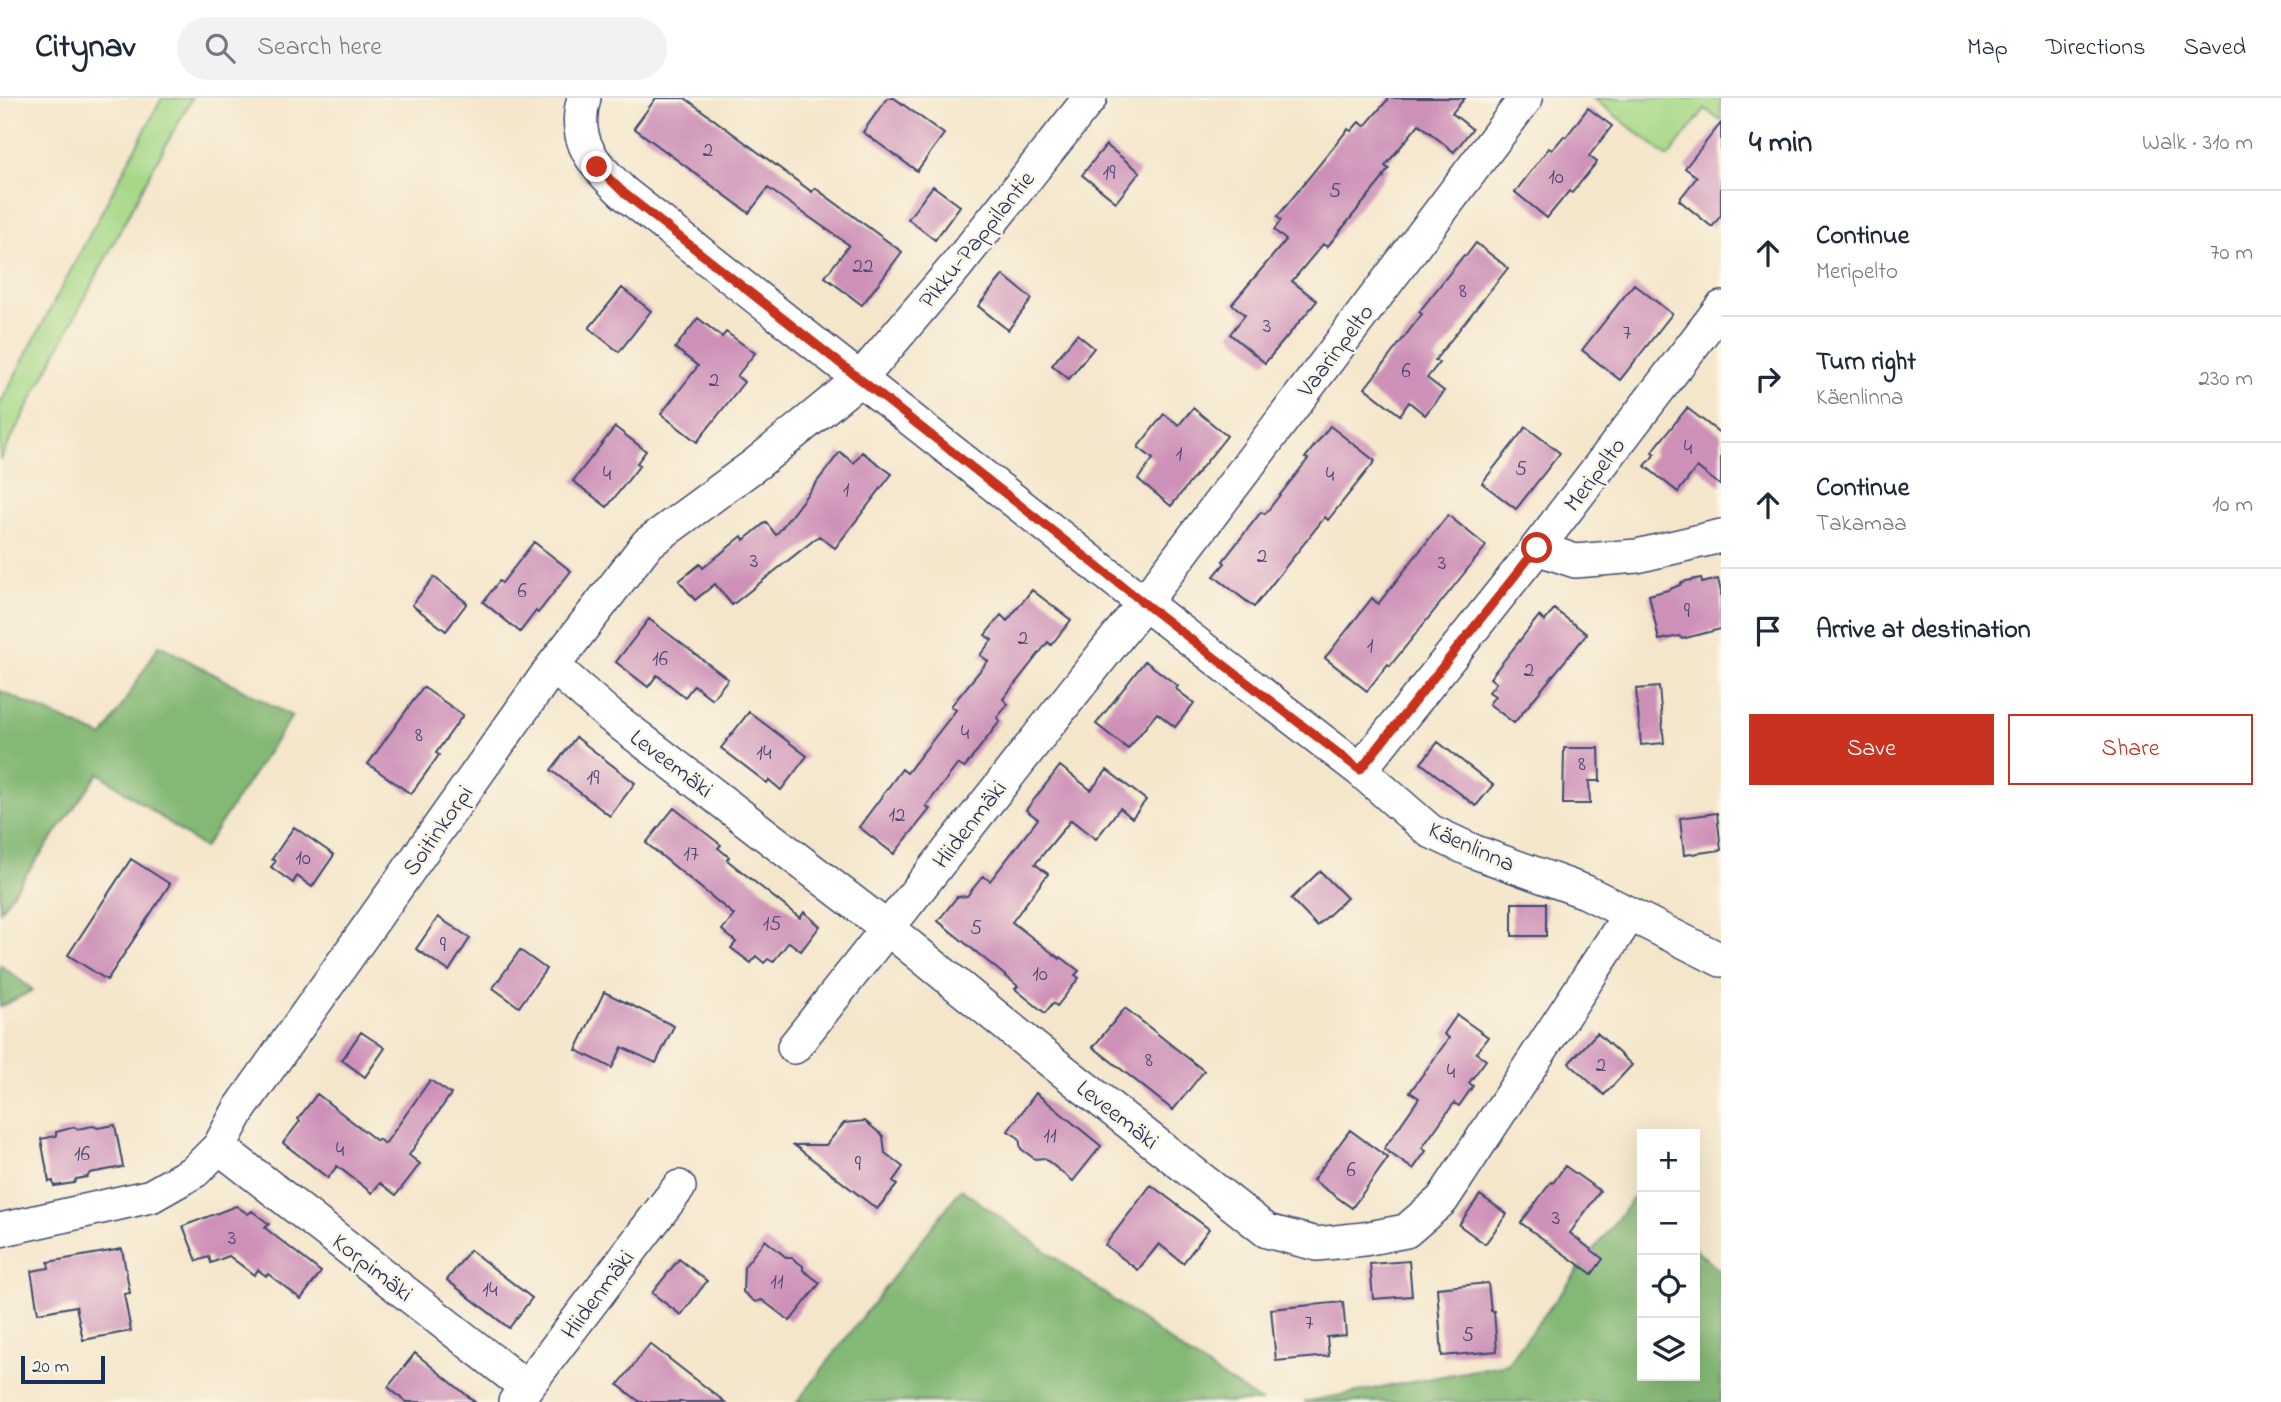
<!DOCTYPE html>
<html lang="en">
<head>
<meta charset="utf-8">
<style>
  :root { --surface:#fff; --page:#f2f2f3; --text:#1f2937; --muted:#747a83; --line:#e0e1e3; --accent:#c8321e }
  body { margin:0; font-family:"Indie Flower",sans-serif; background:var(--page); color:var(--text) }
  .controls { position:absolute; right:21px; bottom:21px; display:grid; overflow:hidden; border-radius:0px; box-shadow:0 7px 28px #0002 }
  .controls button { width:63px; height:63px; display:grid; place-items:center; padding:0; border:0; border-bottom:2px solid var(--line); background:var(--surface); color:var(--text); font:35px sans-serif }
  .scale { position:absolute; left:21px; bottom:18px; width:84px; box-sizing:border-box; padding-left:7px; border:4px solid #1b2f5e; border-top:0; font-size:19px; line-height:24px; white-space:nowrap; color:#1b2f5e; -webkit-text-stroke:5px #fcf5e5; paint-order:stroke }
  .stop { position:absolute; width:21px; height:21px; margin:-16px; border:5px solid #c8321e; border-radius:50%; background:#fff }
  .stop.end { background:#c8321e; border-color:#fff; box-shadow:0 2px 7px #0008 }
  .list { margin:0; padding:0; list-style:none }
  h2 { display:flex; justify-content:space-between; align-items:center; height:91px; margin:0; padding:0 28px; font-size:30px }
  h2 small { font-size:23px; font-weight:400; color:var(--muted) }
  .list li { display:grid; grid-template-columns:46px 1fr auto; gap:21px; align-items:center; box-sizing:border-box; height:126px; padding:0 28px; border-top:2px solid var(--line) }
  .list b { display:block; font-size:26px; white-space:nowrap }
  .list p { margin:0; font-size:23px; white-space:nowrap; color:var(--muted) }
  .list em { font-size:23px; font-style:normal; color:var(--muted) }
  .actions { display:flex; gap:14px; padding:21px 28px }
  .actions a { flex:1; padding:16px 0; border:2px solid var(--accent); border-radius:0px; text-align:center; font-size:24px; color:var(--accent) }
  .actions .main { background:var(--accent); color:#fff }
  .icon { flex:none; width:38px; height:38px; fill:none; stroke:currentColor; stroke-width:2; stroke-linecap:round; stroke-linejoin:round }
  .map { position:relative; flex:none; width:1721px; height:1304px; overflow:hidden }
  header { display:flex; align-items:center; gap:42px; box-sizing:border-box; height:98px; padding:0 35px; background:var(--surface); border-bottom:2px solid var(--line) }
  header strong { font-size:33px }
  nav { display:flex; gap:38px; margin-inline-start:auto; font-size:24px }
  .search { width:490px; height:63px; background:var(--page); display:flex; align-items:center; gap:18px; box-sizing:border-box; padding:0 24px; border-radius:38px; color:var(--muted); font-size:26px }
  main { display:flex }
  aside { flex:1; background:var(--surface) }
  .map>svg:first-child { display:block }
</style>
</head>
<body>
<header>
<strong>Citynav</strong>
<div class="search"><svg class="icon" aria-label="search" viewBox="0 0 24 24"><circle cx="10" cy="10" r="6"/><path d="M15 15l6 6"/></svg>Search here</div>
<nav><a>Map</a><a>Directions</a><a>Saved</a></nav>
</header>
<main>
<div class="map">
<svg width="1721" height="1304" viewBox="0 0 1721 1304">
  <rect width="100%" height="100%" fill="#fcf5e5"/>
  <filter id="ink" filterUnits="userSpaceOnUse"><feTurbulence type="fractalNoise" baseFrequency=".0143" numOctaves="2"/><feDisplacementMap in="SourceGraphic" scale="14" xChannelSelector="R" yChannelSelector="G"/><feConvolveMatrix kernelMatrix="1 2 1 2 8 2 1 2 1" color-interpolation-filters="sRGB"/></filter>
  <filter id="wash" filterUnits="userSpaceOnUse"><feTurbulence type="fractalNoise" baseFrequency=".00686" numOctaves="4" result="noise"/><feDisplacementMap in="SourceGraphic" scale="28" xChannelSelector="R" yChannelSelector="G"/><feGaussianBlur stdDeviation="1.57" result="paint"/><feColorMatrix in="noise" values="0 0 0 0 0 0 0 0 0 0 0 0 0 0 0 0 0 1.4 0 .05"/><feComposite in="paint" operator="in"/></filter>
  <g filter="url(#wash)">
    <rect width="100%" height="100%" fill="#f4e6cb"/>
    <!-- green -->
    <path fill="#a6d887" stroke="#608472" stroke-width="2" d="M162,0h30l-38,68 -154,294v-56z
      M1593,0h128v22l-16,-11 -37,48z"/>
    <!-- forest -->
    <path fill="#84b874" stroke="#507469" stroke-width="2" d="M159,547l133,71 -88,132 -105,-75 -99,138v-220l103,46z
      M0,867l33,25 -33,17z
      M961,1091l232,169 68,44h-464z
      M1634,1099l8,7v172h53v-127l26,23v130h-417l203,-38z"/>
    <g id="blocks">
      <!-- building -->
      <path fill="#cd90b7" d="M656,0h29l127,94 3,-4 87,64 -40,53 -37,-28 24,-32 -81,-57 -19,25 -115,-85z
        M887,0h7l50,36 -27,37 -54,-39z
        M1389,0h76l-13,15 20,16 -18,23 -35,-28 -34,42 4,3 -6,7 1,1 -57,70 -4,-3 -31,37 25,20 -52,62 -35,-29 15,-19 -13,-11 54,-64 -12,-10 7,-10 -4,-3 71,-88 3,2 8,-9 6,4z
        M1588,10l24,18 -23,30 8,6 -25,31 -3,-2 -22,27 -32,-26 34,-44 3,2 12,-14 2,1z
        M1721,25v92l-9,12 -33,-27 18,-23 -12,-9z
        M1106,47l34,27 -24,30 -34,-27z
        M933,88l27,20 -25,34 -27,-21z
        M1476,145l32,25 -73,92 4,3 -12,15 17,13 -19,24 -16,-13 -9,13 -35,-27 57,-74 -3,-2 45,-57 2,1z
        M1003,177l29,24 -24,31 -30,-24z
        M1634,186l38,30 -52,66 -38,-30z
        M622,190l29,23 -32,41 -30,-24z
        M698,220l24,19 4,-5 29,21 -18,23 7,6 -47,60 -36,-28 37,-48 -23,-18z
        M1077,236l17,14 -25,31 -17,-14z
        M1193,310l34,28 -56,70 -33,-27 15,-20 -15,-12 26,-33 15,11z
        M1687,310l34,26v52l-24,-19 -19,25 -33,-26 10,-12 -3,-2z
        M1330,328l45,35 -47,59 -3,-3 -71,90 -40,-31 11,-13 -2,-2 38,-49 4,2 43,-55 -3,-1z
        M615,329l31,24 -9,12 3,2 -33,42 -34,-26z
        M1526,329l34,26 -44,56 -34,-26z
        M840,354l14,11 8,-11 30,22 -57,74 -16,-12 -87,69 -17,-21 -20,16 -16,-19 21,-17 3,4 39,-32 2,4 22,-18 10,13z
        M1448,417l38,31 -96,120 -2,-2 -21,27 -42,-33 47,-60 6,6z
        M534,444l37,29 -33,42 -2,-2 -16,21 -37,-30 16,-21 3,2z
        M434,479l33,26 -21,28 -34,-26z
        M1701,480l1,5 16,-4 3,13v37l-39,10 -3,-3 -20,4 -10,-45 19,-5 12,-5 2,-3z
        M1032,492l39,30 -20,25 -3,-3 -45,57 5,5 -11,14 3,3 -36,47 -6,-4 -32,42 4,3 -36,45 -35,-27 43,-58 5,4 49,-63 -5,-4 37,-45 -8,-6 12,-15 -7,-5 16,-20 6,6z
        M1554,511l33,25 -73,89 -25,-19 6,-8 -6,-4 7,-9 -6,-5 49,-62 6,5z
        M649,521l79,60 -16,20 -18,-14 -9,12 -28,-22 -9,12 -32,-25z
        M1145,563l33,25 -2,3 18,14 -19,24 -18,-14 -29,36 -32,-25z
        M423,589l40,28 -27,38 3,2 -28,39 -43,-30z
        M1659,589l5,56 -23,2 -5,-56z
        M749,614l58,44 -26,34 -12,-10 -2,3 -46,-35z
        M576,639l59,46 -25,33 -59,-46z
        M1438,644l55,43 -17,21 -55,-43z
        M1564,650h35l1,33h-11l1,23h-27z
        M1060,668l31,24 16,-20 39,30 -14,18 -12,-10 -24,31 -25,-19 -36,44 13,10 -36,48 48,37 1,-2 18,14 -4,4 4,3 -22,28 -4,-3 -8,10 -30,-24 3,-3 -80,-65 19,-24 10,-1 16,-20 7,5 48,-62 -12,-9z
        M674,710l47,37 -3,3 11,9 -2,3 73,58 4,-6 16,14 -19,25 -12,-9 -16,20 -5,-3 -4,4 -8,-7 -5,7 -20,-15 5,-6 -14,-12 12,-15 -88,-72z
        M1717,715l4,37 -37,5 -4,-37z
        M294,729l40,28 -22,32 -15,-11 -4,7 -22,-16 5,-6 -4,-2z
        M131,761l39,25 -63,96 -39,-25z
        M1320,773l27,27 -30,28 -26,-27z
        M1512,805h34v33h-34z
        M438,819l32,21 -21,33 -33,-22z
        M520,852l26,19 -27,38 -26,-19z
        M604,894l70,34 -18,37 -34,-16 -10,21 -36,-18z
        M1125,910l79,63 -31,39 -80,-63z
        M1457,917l31,22 -12,16 10,7 -17,23 4,3 -14,20 -5,-3 -32,45 4,3 -13,18 -29,-20 35,-51 -9,-6 39,-54 -5,-4z
        M361,934l24,16 -20,29 -23,-17z
        M1597,935l35,32 -28,30 -35,-32z
        M430,982l21,14 -42,61 11,9 -24,31 -16,-12 -8,10 -35,-27 -9,12 -45,-35 17,-22 -2,-2 19,-25 60,47 1,-2 7,5z
        M1036,995l65,53 -28,35 -29,-23 -9,1 -14,-10 -2,-11 -11,-7z
        M865,1023l18,15 2,17 18,14 -10,14 4,4 -20,24 -83,-64h32l18,-22z
        M115,1027l8,42 -33,6 -3,4 -11,2 -2,4 -20,3 -1,-5 -4,1 -8,-43 15,-3v-4l19,-5 2,2 16,-3 5,2z
        M1350,1032l38,28 -36,50 -39,-28z
        M1565,1068l35,25 -30,42 33,26 -11,15 -71,-51 30,-41 2,1z
        M1151,1087l58,44 -26,34 -24,-19 -21,26 -33,-25z
        M1480,1097l27,19 -22,30 -26,-19z
        M236,1108l12,8 4,-3 17,13 -4,4 56,44 -20,27 -33,-25 -2,2 -8,-6 -4,5 -25,-19 -18,7 -2,-6 -12,4 -14,-35z
        M765,1142l22,18h5l11,8v4l17,13 -30,38 -28,-21 -7,2 -12,-10 1,-25z
        M122,1151l8,44 -6,1 7,37 -48,9 -7,-34 -38,7 -7,-42 18,-3 -1,-6z
        M470,1152l62,48 -23,30 -62,-48z
        M679,1161l28,22 -26,34 -29,-22z
        M1409,1163l3,35 -39,3 -3,-35z
        M1488,1185l3,28h3l3,40 -55,5 -5,-68z
        M1343,1204l3,33 -19,2 2,19 -53,5 -5,-52z
        M650,1246l75,58h-85l-22,-17z
        M415,1255l60,49h-69l-18,-15z"/>
    </g>
  </g>
  <g filter="url(#ink)">
    <use href="#blocks" fill-opacity="0" stroke="#3c4a6e" stroke-width="2"/>
    <g fill="none" stroke-linecap="round" stroke-linejoin="round">
      <defs>
        <path id="minor" d="M584,0c-13,44 11,67 40,95l520,410 216,167 70,61 45,21 111,40 135,68
          M1537,450l38,13 62,-5 84,-20
          M553,568l55,48 279,214 146,119 234,184 50,13 47,-5 42,-8 36,-31 188,-286
          M1360,672l177,-222 184,-240
          M794,949l350,-444 382,-505
          M219,1049l307,240
          M0,1132l151,-34 44,-25 24,-24 20,-37 314,-444 94,-122 109,-80 104,-85 97,-114 133,-167
          M515,1304l164,-215"/>
      </defs>
      <!-- minor casing -->
      <use href="#minor" stroke="#3c4a6e" stroke-width="36"/>
      <!-- minor -->
      <use href="#minor" stroke="#fff" stroke-width="33"/>
    </g>
  </g>
  <g fill="none" stroke-linecap="round" stroke-linejoin="round" filter="url(#ink)">
    <!-- route -->
    <path stroke="#c8321e" stroke-width="9" d="M597,69l27,26 520,410 216,167 177,-222"/>
  </g>
  <g text-anchor="middle" stroke-width="5" stroke-linejoin="round" paint-order="stroke">
    <!-- number labels -->
    <g font-size="21" fill="#484774">
      <text x="708" y="58">2</text>
      <text x="1109" y="81">19</text>
      <text x="1556" y="85">10</text>
      <text x="1335" y="99">5</text>
      <text x="863" y="174">22</text>
      <text x="1463" y="199">8</text>
      <text x="1267" y="234">3</text>
      <text x="1627" y="241">7</text>
      <text x="1406" y="279">6</text>
      <text x="714" y="288">2</text>
      <text x="1688" y="356">4</text>
      <text x="1179" y="362">1</text>
      <text x="1521" y="377">5</text>
      <text x="607" y="382">4</text>
      <text x="1330" y="383">4</text>
      <text x="846" y="398">1</text>
      <text x="1262" y="464">2</text>
      <text x="754" y="469">3</text>
      <text x="1442" y="471">3</text>
      <text x="522" y="499">6</text>
      <text x="1687" y="519">9</text>
      <text x="1023" y="546">2</text>
      <text x="1370" y="554">1</text>
      <text x="660" y="567">16</text>
      <text x="1529" y="578">2</text>
      <text x="965" y="641">4</text>
      <text x="419" y="643">8</text>
      <text x="764" y="661">14</text>
      <text x="1582" y="672">8</text>
      <text x="593" y="686">19</text>
      <text x="897" y="723">12</text>
      <text x="691" y="762">17</text>
      <text x="303" y="766">10</text>
      <text x="772" y="832">15</text>
      <text x="976" y="836">5</text>
      <text x="443" y="853">9</text>
      <text x="1040" y="882">10</text>
      <text x="1149" y="968">8</text>
      <text x="1601" y="973">2</text>
      <text x="1451" y="980">4</text>
      <text x="1050" y="1044">11</text>
      <text x="340" y="1058">4</text>
      <text x="82" y="1062">16</text>
      <text x="858" y="1072">9</text>
      <text x="1351" y="1078">6</text>
      <text x="1556" y="1126">3</text>
      <text x="232" y="1146">3</text>
      <text x="777" y="1190">11</text>
      <text x="490" y="1198">14</text>
      <text x="1309" y="1231">7</text>
      <text x="1468" y="1243">5</text>
    </g>
    <!-- street labels -->
    <g font-size="24" fill="#1b2f5e" stroke="#fcf5e5">
      <text transform="translate(976 141) rotate(-51)" y="8">Pikku-Pappilantie</text>
      <text transform="translate(1335 252) rotate(-53)" y="8">Vaarinpelto</text>
      <text transform="translate(1594 376) rotate(-53)" y="8">Meripelto</text>
      <text transform="translate(672 665) rotate(37)" y="8">Leveemäki</text>
      <text transform="translate(969 726) rotate(-52)" y="8">Hiidenmäki</text>
      <text transform="translate(437 732) rotate(-55)" y="8">Soitinkorpi</text>
      <text transform="translate(1472 748) rotate(24)" y="8">Käenlinna</text>
      <text transform="translate(1118 1016) rotate(38)" y="8">Leveemäki</text>
      <text transform="translate(373 1169) rotate(38)" y="8">Korpimäki</text>
      <text transform="translate(597 1196) rotate(-53)" y="8">Hiidenmäki</text>
    </g>
  </g>
</svg>
<div class="controls">
<button>+</button>
<button>−</button>
<button><svg class="icon" aria-label="locate" viewBox="0 0 24 24"><circle cx="12" cy="12" r="6"/><path d="M12 2v4M12 18v4M2 12h4M18 12h4"/></svg></button>
<button><svg class="icon" aria-label="layers" viewBox="0 0 24 24"><path d="M12 4l9 5-9 5-9-5zM3 14l9 5 9-5"/></svg></button>
</div>
<div class="scale">20 m</div>
<div class="stop" style="left:1537px;top:450px"></div>
<div class="stop end" style="left:597px;top:69px"></div>
</div>
<aside>
<h2>4 min<small>Walk · 310 m</small></h2>
<ul class="list">
<li><svg class="icon" aria-label="ahead" viewBox="0 0 24 24"><path d="M12 20V5M6 11l6-6 6 6"/></svg><div><b>Continue</b><p>Meripelto</p></div><em>70 m</em></li>
<li><svg class="icon" aria-label="right" viewBox="0 0 24 24"><path d="M7 20v-9h11M14 6l5 5-5 5"/></svg><div><b>Turn right</b><p>Käenlinna</p></div><em>230 m</em></li>
<li><svg class="icon" aria-label="ahead" viewBox="0 0 24 24"><path d="M12 20V5M6 11l6-6 6 6"/></svg><div><b>Continue</b><p>Takamaa</p></div><em>10 m</em></li>
<li><svg class="icon" aria-label="arrive" viewBox="0 0 24 24"><path d="M6 21V4h12l-3 4 3 4H6"/></svg><div><b>Arrive at destination</b></div></li>
</ul>
<div class="actions"><a class="main">Save</a><a>Share</a></div>
</aside>
</main>
</body>
</html>
